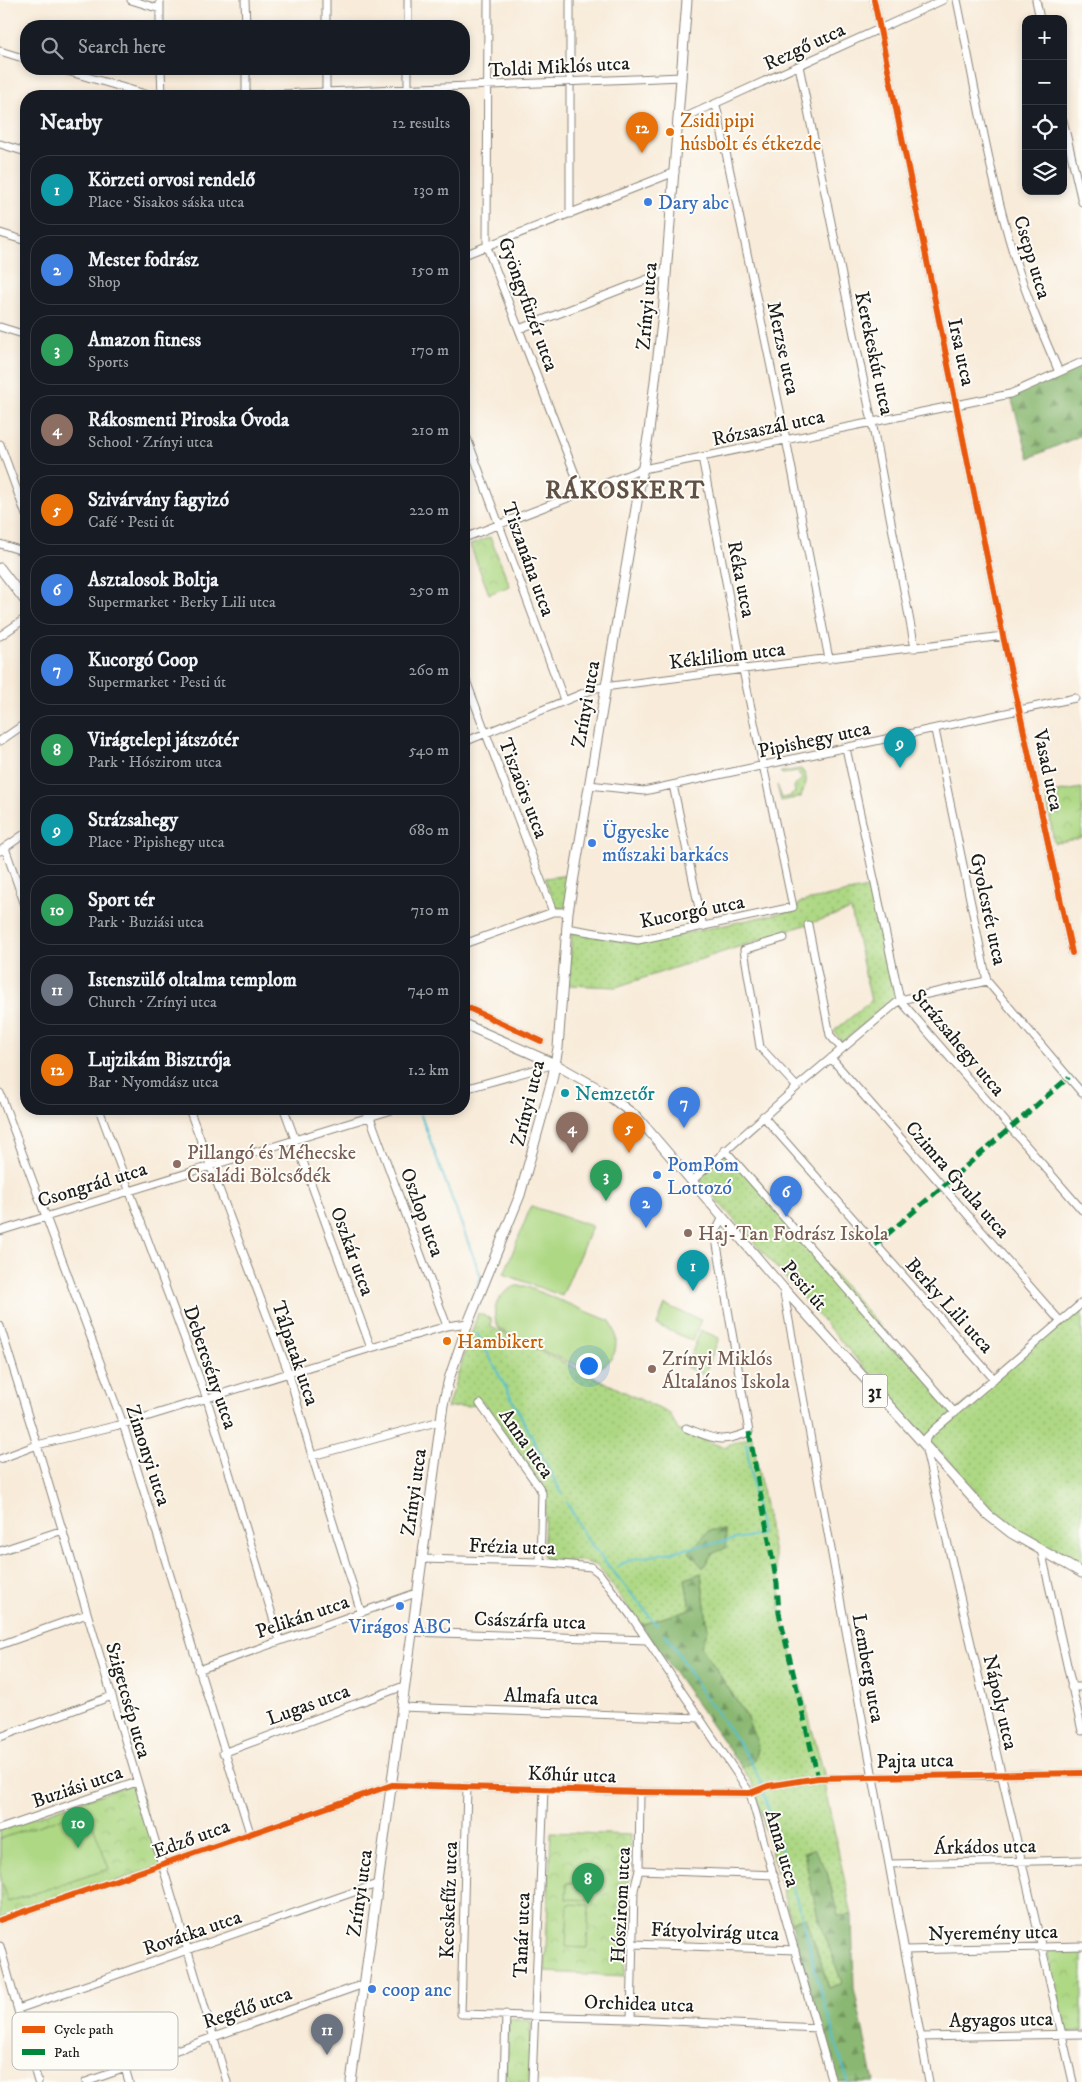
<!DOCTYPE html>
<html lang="en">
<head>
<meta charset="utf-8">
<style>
  :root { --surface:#171b24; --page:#242831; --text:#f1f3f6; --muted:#9ea1a6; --line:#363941; --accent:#0f766e }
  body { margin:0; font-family:"IM FELL DW Pica",serif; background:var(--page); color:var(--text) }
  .controls { position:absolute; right:15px; top:15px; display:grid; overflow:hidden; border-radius:10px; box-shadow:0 2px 8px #0003 }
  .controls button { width:45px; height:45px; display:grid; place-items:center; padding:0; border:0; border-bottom:1px solid var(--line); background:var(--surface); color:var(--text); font:25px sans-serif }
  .you { position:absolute; left:588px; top:1365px; width:18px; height:18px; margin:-12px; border:4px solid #fff; border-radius:50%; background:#1a73e8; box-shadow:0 0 0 8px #1a73e833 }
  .badge { display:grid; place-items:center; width:32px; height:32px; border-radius:50%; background:var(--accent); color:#fff; font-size:16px; font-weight:700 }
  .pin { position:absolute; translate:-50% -41px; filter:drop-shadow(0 1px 2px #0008) }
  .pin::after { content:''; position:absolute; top:26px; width:18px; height:15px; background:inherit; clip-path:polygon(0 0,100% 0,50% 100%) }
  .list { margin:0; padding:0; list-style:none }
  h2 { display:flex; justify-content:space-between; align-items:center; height:65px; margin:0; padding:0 20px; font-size:21px }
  h2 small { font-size:16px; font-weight:400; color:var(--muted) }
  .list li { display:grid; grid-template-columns:32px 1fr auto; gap:15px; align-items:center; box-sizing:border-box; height:70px; margin:0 10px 10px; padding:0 10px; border:1px solid var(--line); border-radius:20px }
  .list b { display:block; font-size:19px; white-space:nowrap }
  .list p { margin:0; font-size:16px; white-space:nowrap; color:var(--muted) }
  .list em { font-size:16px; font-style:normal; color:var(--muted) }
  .icon { flex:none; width:28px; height:28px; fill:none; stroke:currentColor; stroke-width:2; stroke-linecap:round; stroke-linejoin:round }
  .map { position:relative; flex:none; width:1082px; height:2082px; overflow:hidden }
  .search { position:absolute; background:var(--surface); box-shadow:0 2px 8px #0003; left:20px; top:20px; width:450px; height:55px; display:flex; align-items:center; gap:12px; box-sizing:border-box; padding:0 18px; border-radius:20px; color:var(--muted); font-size:19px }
  .panel { position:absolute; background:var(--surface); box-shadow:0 2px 8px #0003; left:20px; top:90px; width:450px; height:1025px; border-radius:20px }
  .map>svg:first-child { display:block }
</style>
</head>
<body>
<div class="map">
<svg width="1082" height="2082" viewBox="0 0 1082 2082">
  <defs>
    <pattern id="grass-dots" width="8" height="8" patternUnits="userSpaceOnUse" patternTransform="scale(1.25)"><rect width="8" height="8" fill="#aed884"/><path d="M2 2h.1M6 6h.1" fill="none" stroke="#95b971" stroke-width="1.8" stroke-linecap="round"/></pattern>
    <pattern id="forest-firs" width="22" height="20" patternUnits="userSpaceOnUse" patternTransform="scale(1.25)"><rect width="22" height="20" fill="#8ab872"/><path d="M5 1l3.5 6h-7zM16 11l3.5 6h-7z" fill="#70955d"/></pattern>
    <pattern id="park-crowns" width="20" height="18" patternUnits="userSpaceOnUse" patternTransform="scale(1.25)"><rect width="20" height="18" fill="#aed884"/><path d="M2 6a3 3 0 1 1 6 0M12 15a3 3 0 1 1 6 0" fill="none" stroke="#95b971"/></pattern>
  </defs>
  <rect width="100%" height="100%" fill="#fdfcf7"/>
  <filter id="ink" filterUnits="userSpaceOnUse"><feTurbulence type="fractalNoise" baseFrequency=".02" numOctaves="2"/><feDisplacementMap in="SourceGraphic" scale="10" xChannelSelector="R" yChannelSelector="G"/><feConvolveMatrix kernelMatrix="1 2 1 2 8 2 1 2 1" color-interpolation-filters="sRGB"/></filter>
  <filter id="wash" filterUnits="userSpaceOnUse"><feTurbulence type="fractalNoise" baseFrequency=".0096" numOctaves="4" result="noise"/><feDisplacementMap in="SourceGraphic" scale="20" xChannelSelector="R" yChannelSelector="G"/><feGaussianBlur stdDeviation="1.12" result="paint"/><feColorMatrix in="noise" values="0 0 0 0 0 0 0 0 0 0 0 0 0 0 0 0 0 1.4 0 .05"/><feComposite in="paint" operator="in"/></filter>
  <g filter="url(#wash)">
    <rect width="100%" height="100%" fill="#f8ebd9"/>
    <!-- grass -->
    <path fill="url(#grass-dots)" stroke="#657a50" d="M801,769c10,11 3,16 0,28l-20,4 -4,-16 5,13 9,-2v-2l4,-1 -1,-7 8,-7 -4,-7 -16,2 -2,-2z
      M570,875l-4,33h-11l-10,-30z
      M872,887l24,111 -54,44 -8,-11 37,-30 -20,-91 -235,77 -48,-2 4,-53 65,12 157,-34 7,-8z
      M725,1150l230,262 127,-109v261l-68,-37 -21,-17 -75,-81 -217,-247v-10z
      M478,1313l13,6v8l179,87 8,16 45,17 29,-11 28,150 1,27 43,161v10l28,131 -14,1 -11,-44 -23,-19 14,61 24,69 -13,5 -23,-71 -15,5 -38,-138 -11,-16 12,-7 -9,-47 -44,-68 7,-16 -7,-57 -16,6 5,30 -49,16 -43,-59 -16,-5h-34l-5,-4 3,-64 -64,-93 -5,5 -30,3z"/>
    <!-- forest -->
    <path fill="url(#forest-firs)" stroke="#536a47" d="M1082,362v73l-53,23 -19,-64z
      M709,1530h16l1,18 -14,6 -9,14 -14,-16z
      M701,1573l7,57 -7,16 44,68 13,31 -4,16 -12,7 -101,-143 49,-16 -5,-30z
      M814,1849l13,23 11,44 14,-1 2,73 20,94h-38l-45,-160 15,-5 23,71 13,-5 -25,-69 -13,-61z"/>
    <!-- park -->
    <path fill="url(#park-crowns)" stroke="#657a50" d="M490,537l20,49 -21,8 -19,-49z
      M1082,788v50l-28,5 -8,-49z
      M137,1782l24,84 -161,54v-91z
      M551,1832l80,3 -6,141 -80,-4z
      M1082,1949v83l-16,1 -19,-83z
      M509,2019l22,2 -1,61h-25z"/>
    <!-- pitch -->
    <path fill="#aed884" stroke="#657a50" d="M531,1206l61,20 -30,70 -58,-22z
      M516,1286h9l85,35c6,8 7,20 5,30 -3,10 -12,17 -23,18 -13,1 -77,-32 -93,-40 -10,-19 -2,-35 17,-43z
      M665,1305l36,15 -8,21 -36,-16z
      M701,1330l18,8 -15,37 -18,-8z
      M87,1809l22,60 -101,33 -8,-22v-41z
      M567,1883l24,1v16l-25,-1z
      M568,1904l21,1 -2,43 -21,-1z"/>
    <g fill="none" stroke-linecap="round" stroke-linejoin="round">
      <!-- stream -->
      <path stroke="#55c0cf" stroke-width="2" d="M420,1113l61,164 -11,30
        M477,1333l85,161
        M567,1502l18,35 72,88
        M618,1566l12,-6 131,-26 -15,-91h3
        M664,1633c14,16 22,35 33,52 19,29 55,69 65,102
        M763,1791l40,129 16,66 29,96"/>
    </g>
  </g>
  <g filter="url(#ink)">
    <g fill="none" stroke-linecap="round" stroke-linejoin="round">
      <defs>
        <path id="minor" d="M131,0l29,9
          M160,0v26
          M245,0l1,26
          M408,0v26
          M488,0l-1,247 95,245
          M874,0l129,636 69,317
          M957,0c18,86 32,175 58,259 12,39 28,76 44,113
          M1036,0l4,19
          M326,26v-26
          M0,51l26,8
          M799,66l73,356 43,226
          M60,69l92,27
          M161,69l1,27
          M246,69v27
          M408,69v27
          M228,96l454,-19
          M326,96v-27
          M716,105l70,334 43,220
          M679,120l264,-120
          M1063,120l19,82
          M0,144l26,8
          M570,214v-214
          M0,233l26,8
          M464,255l211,-83
          M0,327l26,8
          M519,329l147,-57
          M464,430l100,270
          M0,444l26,71
          M464,538l179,-69 367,-75 72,-32
          M0,544l26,8
          M0,636l26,-18
          M464,675l89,237
          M935,730l52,251 95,112
          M0,741l26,-18
          M464,742l132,-54 407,-52
          M846,748l54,252 182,210
          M589,785l55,6 431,-93
          M673,785l30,142
          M5,848l21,60
          M0,851l26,-18
          M808,925l22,110 12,14
          M566,928l72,12 155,-33 -50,-237 -41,-213
          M784,938l-40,12 16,97 37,40
          M464,944l89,-32h15
          M464,1006l77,35
          M831,1058l229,263
          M464,1089l91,-25
          M0,1093l123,331 127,409
          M99,1109l108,290 73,242
          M189,1109l100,265 23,82 49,156
          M284,1109l87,239
          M367,1109l80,217
          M763,1116l231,263
          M725,1150l230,263
          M692,1181l105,-94 103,-87 87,-19
          M0,1231l395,-122
          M783,1288l146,794
          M0,1326l37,119 190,637
          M480,1404l59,83 3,6 -2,69
          M686,1428c29,11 33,16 63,4l-34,-199 8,-16
          M312,1456l128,-35
          M0,1459l37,-14 86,-21 248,-76 76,-22 21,-3
          M1041,1550l41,181
          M0,1551l63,-21
          M421,1559l119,3 51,5 8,6 32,43 119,177 82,289
          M411,1632l236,8
          M0,1645l87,-31
          M198,1670l218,-77
          M1071,1687h11
          M401,1707l299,11
          M0,1737l112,-41
          M223,1753l181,-67
          M467,1787l-6,227 170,5 186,9
          M0,1829l137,-47
          M889,1864l193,-4
          M639,1870l135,5
          M0,1920l392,-135 248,7 110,1 18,-7 50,-8 264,-5
          M633,1944l162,6
          M0,1946l38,136
          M905,1950l177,-4
          M18,2009l359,-125
          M631,2019l3,-129 5,-20 1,-78
          M921,2037l161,-3
          M125,2068l4,14
          M86,2082l278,-98
          M504,2082l2,-68
          M532,2082l12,-293
          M1073,2082l-148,-636 1,-8 8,-8 148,-127"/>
        <path id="major" d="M0,568l26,34
          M464,1024l91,40 46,26 36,27 146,171 205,227 23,18 71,40
          M351,2082l92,-677 6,-26 19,-56 52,-128 32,-115 6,-32 10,-136 81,-481 14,-117 24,-314"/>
      </defs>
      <!-- minor casing -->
      <use href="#minor" stroke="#8a847a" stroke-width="9"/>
      <!-- major casing -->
      <use href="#major" stroke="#8a847a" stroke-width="11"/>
      <!-- minor -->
      <use href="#minor" stroke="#fff" stroke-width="7"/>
      <!-- major -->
      <use href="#major" stroke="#fff" stroke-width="9"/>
      <!-- quiet -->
      <path stroke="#00873e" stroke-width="5" stroke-dasharray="10 5" stroke-linecap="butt" d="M875,1245l194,-168
        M749,1432l28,152 2,29 39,165"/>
      <defs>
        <path id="cycleway" d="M874,0l129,636 69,317
          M464,1006l77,35
          M0,1920l392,-135 248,7 110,1 18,-7 50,-8 264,-5"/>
      </defs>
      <!-- cycleway casing -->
      <use href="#cycleway" stroke="#fdfcf7" stroke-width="9"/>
      <!-- cycleway -->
      <use href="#cycleway" stroke="#e8590c" stroke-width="6"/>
    </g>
  </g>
  <!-- markers -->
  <g fill="#e8710a" stroke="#fdfcf7" stroke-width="2">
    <circle cx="670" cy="132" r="5"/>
    <circle cx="447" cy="1341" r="5"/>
  </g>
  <g fill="#3f7fe0" stroke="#fdfcf7" stroke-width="2">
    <circle cx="648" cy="202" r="5"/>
    <circle cx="592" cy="843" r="5"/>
    <circle cx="657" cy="1175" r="5"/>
    <circle cx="400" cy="1606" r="5"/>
    <circle cx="372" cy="1989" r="5"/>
  </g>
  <circle fill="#0f9aa8" stroke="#fdfcf7" stroke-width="2" cx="565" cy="1093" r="5"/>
  <g fill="#8d6e63" stroke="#fdfcf7" stroke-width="2">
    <circle cx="177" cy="1164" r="5"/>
    <circle cx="688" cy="1233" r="5"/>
    <circle cx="652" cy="1369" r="5"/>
  </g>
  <g text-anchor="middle" stroke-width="4" stroke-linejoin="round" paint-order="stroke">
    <!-- shield labels -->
    <rect fill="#fdfcf7" stroke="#605f5e" stroke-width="1" x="862.5" y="1374.5" width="25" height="33" rx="4"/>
    <g font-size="19" font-weight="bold" fill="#1c1c1c">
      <text x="875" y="1398">31</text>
    </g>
    <!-- street labels -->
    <g font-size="20" fill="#1c1c1c" stroke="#fdfcf7">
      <text transform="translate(804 46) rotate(-25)" y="7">Rezgő utca</text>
      <text transform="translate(559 66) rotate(-3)" y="7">Toldi Miklós utca</text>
      <text transform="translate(1033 257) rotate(73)" y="7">Csepp utca</text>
      <text transform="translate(529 304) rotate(70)" y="7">Gyöngyfüzér utca</text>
      <text transform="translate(646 306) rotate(-85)" y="7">Zrínyi utca</text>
      <text transform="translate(784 348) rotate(78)" y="7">Merzse utca</text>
      <text transform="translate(962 352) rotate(78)" y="7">Irsa utca</text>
      <text transform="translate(875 353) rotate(78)" y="7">Kerekeskút utca</text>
      <text transform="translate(768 427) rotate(-12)" y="7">Rózsaszál utca</text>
      <text transform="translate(529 559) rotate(70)" y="7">Tiszanána utca</text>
      <text transform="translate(742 579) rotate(79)" y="7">Réka utca</text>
      <text transform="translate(727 655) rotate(-7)" y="7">Kékliliom utca</text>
      <text transform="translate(585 704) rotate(-80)" y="7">Zrínyi utca</text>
      <text transform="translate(814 739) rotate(-12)" y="7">Pipishegy utca</text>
      <text transform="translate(1049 770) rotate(78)" y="7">Vasad utca</text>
      <text transform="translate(524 788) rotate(69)" y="7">Tiszaörs utca</text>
      <text transform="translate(989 909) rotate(78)" y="7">Gyolcsrét utca</text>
      <text transform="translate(692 911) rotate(-11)" y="7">Kucorgó utca</text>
      <text transform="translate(959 1042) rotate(50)" y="7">Strázsahegy utca</text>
      <text transform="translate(527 1103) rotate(-76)" y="7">Zrínyi utca</text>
      <text transform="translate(958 1179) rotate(49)" y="7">Czimra Gyula utca</text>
      <text transform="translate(92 1184) rotate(-17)" y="7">Csongrád utca</text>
      <text transform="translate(423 1212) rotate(70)" y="7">Oszlop utca</text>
      <text transform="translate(353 1251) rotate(70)" y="7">Oszkár utca</text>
      <text transform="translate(805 1285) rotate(49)" y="7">Pesti út</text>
      <text transform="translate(950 1305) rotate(48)" y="7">Berky Lili utca</text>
      <text transform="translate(296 1353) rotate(71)" y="7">Tálpatak utca</text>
      <text transform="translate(211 1367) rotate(71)" y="7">Debercsény utca</text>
      <text transform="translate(527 1443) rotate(55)" y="7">Anna utca</text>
      <text transform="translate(149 1455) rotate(72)" y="7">Zimonyi utca</text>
      <text transform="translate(413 1492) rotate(-82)" y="7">Zrínyi utca</text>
      <text transform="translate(512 1546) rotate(2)" y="7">Frézia utca</text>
      <text transform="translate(302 1616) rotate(-19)" y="7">Pelikán utca</text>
      <text transform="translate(530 1620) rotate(2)" y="7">Császárfa utca</text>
      <text transform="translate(869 1668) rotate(80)" y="7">Lemberg utca</text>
      <text transform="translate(551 1696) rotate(2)" y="7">Almafa utca</text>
      <text transform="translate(129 1700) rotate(74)" y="7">Szigetcsép utca</text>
      <text transform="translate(1001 1702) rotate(77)" y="7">Nápoly utca</text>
      <text transform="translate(308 1704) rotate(-20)" y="7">Lugas utca</text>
      <text transform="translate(915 1760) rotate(-1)" y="7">Pajta utca</text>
      <text transform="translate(572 1774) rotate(2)" y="7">Kőhúr utca</text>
      <text transform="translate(77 1786) rotate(-19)" y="7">Buziási utca</text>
      <text transform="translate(191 1838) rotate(-20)" y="7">Edző utca</text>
      <text transform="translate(985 1846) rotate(-1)" y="7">Árkádos utca</text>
      <text transform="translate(783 1848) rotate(74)" y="7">Anna utca</text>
      <text transform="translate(359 1893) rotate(-82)" y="7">Zrínyi utca</text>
      <text transform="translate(448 1900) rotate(-88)" y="7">Kecskefűz utca</text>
      <text transform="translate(620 1905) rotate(-87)" y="7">Hószirom utca</text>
      <text transform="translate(715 1931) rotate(2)" y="7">Fátyolvirág utca</text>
      <text transform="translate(192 1932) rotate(-19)" y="7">Rovátka utca</text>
      <text transform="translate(993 1932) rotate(-1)" y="7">Nyeremény utca</text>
      <text transform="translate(521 1935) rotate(-88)" y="7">Tanár utca</text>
      <text transform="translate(639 2003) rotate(2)" y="7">Orchidea utca</text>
      <text transform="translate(247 2007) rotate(-19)" y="7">Regélő utca</text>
      <text transform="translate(1001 2019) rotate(-1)" y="7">Agyagos utca</text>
    </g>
    <!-- food labels -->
    <g font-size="20" fill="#c56008" stroke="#fdfcf7" text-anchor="start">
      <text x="680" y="127">Zsidi pipi<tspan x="680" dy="23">húsbolt és étkezde</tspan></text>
      <text x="457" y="1348">Hambikert</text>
    </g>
    <!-- shop labels -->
    <g font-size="20" fill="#366cbe" stroke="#fdfcf7" text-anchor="start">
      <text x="658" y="209">Dary abc</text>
      <text x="602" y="838">Ügyeske<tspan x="602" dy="23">műszaki barkács</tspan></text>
      <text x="667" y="1171">PomPom<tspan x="667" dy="23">Lottozó</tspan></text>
      <text x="400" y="1633" text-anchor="middle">Virágos ABC</text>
      <text x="382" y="1996">coop anc</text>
    </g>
    <!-- culture labels -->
    <g font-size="20" fill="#0d838f" stroke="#fdfcf7" text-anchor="start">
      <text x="575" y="1100">Nemzetőr</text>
    </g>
    <!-- education labels -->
    <g font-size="20" fill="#785e54" stroke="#fdfcf7" text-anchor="start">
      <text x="187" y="1159">Pillangó és Méhecske<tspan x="187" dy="23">Családi Bölcsődék</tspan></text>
      <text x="698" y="1240">Haj-Tan Fodrász Iskola</text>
      <text x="662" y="1365">Zrínyi Miklós<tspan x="662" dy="23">Általános Iskola</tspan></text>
    </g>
    <!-- district labels -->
    <g font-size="25" font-weight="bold" letter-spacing="1" fill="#615145" stroke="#fdfcf7">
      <text x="625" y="498">RÁKOSKERT</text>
    </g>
  </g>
  <!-- legend -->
  <rect x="12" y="2012" width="166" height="58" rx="8" fill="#fdfcf7" stroke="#bab9b5" stroke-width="1"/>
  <rect x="22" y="2026" width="23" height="7" fill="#e8590c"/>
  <rect x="22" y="2049" width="23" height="6" fill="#00873e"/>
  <g font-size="14" fill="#1c1c1c">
    <text x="54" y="2034">Cycle path</text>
    <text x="54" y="2057">Path</text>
  </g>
</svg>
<div class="controls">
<button>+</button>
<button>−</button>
<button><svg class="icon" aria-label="locate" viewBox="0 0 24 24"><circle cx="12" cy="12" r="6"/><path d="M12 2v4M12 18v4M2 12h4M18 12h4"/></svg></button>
<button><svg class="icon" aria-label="layers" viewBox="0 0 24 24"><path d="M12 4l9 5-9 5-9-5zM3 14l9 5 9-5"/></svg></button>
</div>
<div class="you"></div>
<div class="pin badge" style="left:693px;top:1291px;background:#0f9aa8">1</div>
<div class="pin badge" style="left:646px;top:1228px;background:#3f7fe0">2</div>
<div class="pin badge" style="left:606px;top:1201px;background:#2e9e5b">3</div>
<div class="pin badge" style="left:572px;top:1153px;background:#8d6e63">4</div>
<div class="pin badge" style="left:629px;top:1153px;background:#e8710a">5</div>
<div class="pin badge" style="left:786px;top:1217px;background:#3f7fe0">6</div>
<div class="pin badge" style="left:684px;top:1128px;background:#3f7fe0">7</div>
<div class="pin badge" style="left:588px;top:1904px;background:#2e9e5b">8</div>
<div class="pin badge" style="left:900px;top:768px;background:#0f9aa8">9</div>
<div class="pin badge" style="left:78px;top:1848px;background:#2e9e5b">10</div>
<div class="pin badge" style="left:327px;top:2055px;background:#6b7280">11</div>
<div class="pin badge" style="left:642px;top:153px;background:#e8710a">12</div>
<div class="search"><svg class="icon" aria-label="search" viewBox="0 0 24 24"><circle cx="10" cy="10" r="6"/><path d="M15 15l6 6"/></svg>Search here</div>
<section class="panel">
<h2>Nearby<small>12 results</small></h2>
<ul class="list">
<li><span class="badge" style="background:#0f9aa8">1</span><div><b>Körzeti orvosi rendelő</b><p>Place · Sisakos sáska utca</p></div><em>130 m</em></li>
<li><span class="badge" style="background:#3f7fe0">2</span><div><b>Mester fodrász</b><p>Shop</p></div><em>150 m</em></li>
<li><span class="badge" style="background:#2e9e5b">3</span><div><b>Amazon fitness</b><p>Sports</p></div><em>170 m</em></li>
<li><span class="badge" style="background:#8d6e63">4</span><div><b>Rákosmenti Piroska Óvoda</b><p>School · Zrínyi utca</p></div><em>210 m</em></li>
<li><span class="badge" style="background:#e8710a">5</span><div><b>Szivárvány fagyizó</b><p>Café · Pesti út</p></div><em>220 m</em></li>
<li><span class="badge" style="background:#3f7fe0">6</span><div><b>Asztalosok Boltja</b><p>Supermarket · Berky Lili utca</p></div><em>250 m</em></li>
<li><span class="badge" style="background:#3f7fe0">7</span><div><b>Kucorgó Coop</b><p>Supermarket · Pesti út</p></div><em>260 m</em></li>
<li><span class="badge" style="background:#2e9e5b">8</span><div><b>Virágtelepi játszótér</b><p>Park · Hószirom utca</p></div><em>540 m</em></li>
<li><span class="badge" style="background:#0f9aa8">9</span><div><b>Strázsahegy</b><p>Place · Pipishegy utca</p></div><em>680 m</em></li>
<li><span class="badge" style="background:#2e9e5b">10</span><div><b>Sport tér</b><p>Park · Buziási utca</p></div><em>710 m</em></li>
<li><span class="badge" style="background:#6b7280">11</span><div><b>Istenszülő oltalma templom</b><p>Church · Zrínyi utca</p></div><em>740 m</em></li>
<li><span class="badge" style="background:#e8710a">12</span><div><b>Lujzikám Bisztrója</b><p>Bar · Nyomdász utca</p></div><em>1.2 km</em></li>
</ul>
</section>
</div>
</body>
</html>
